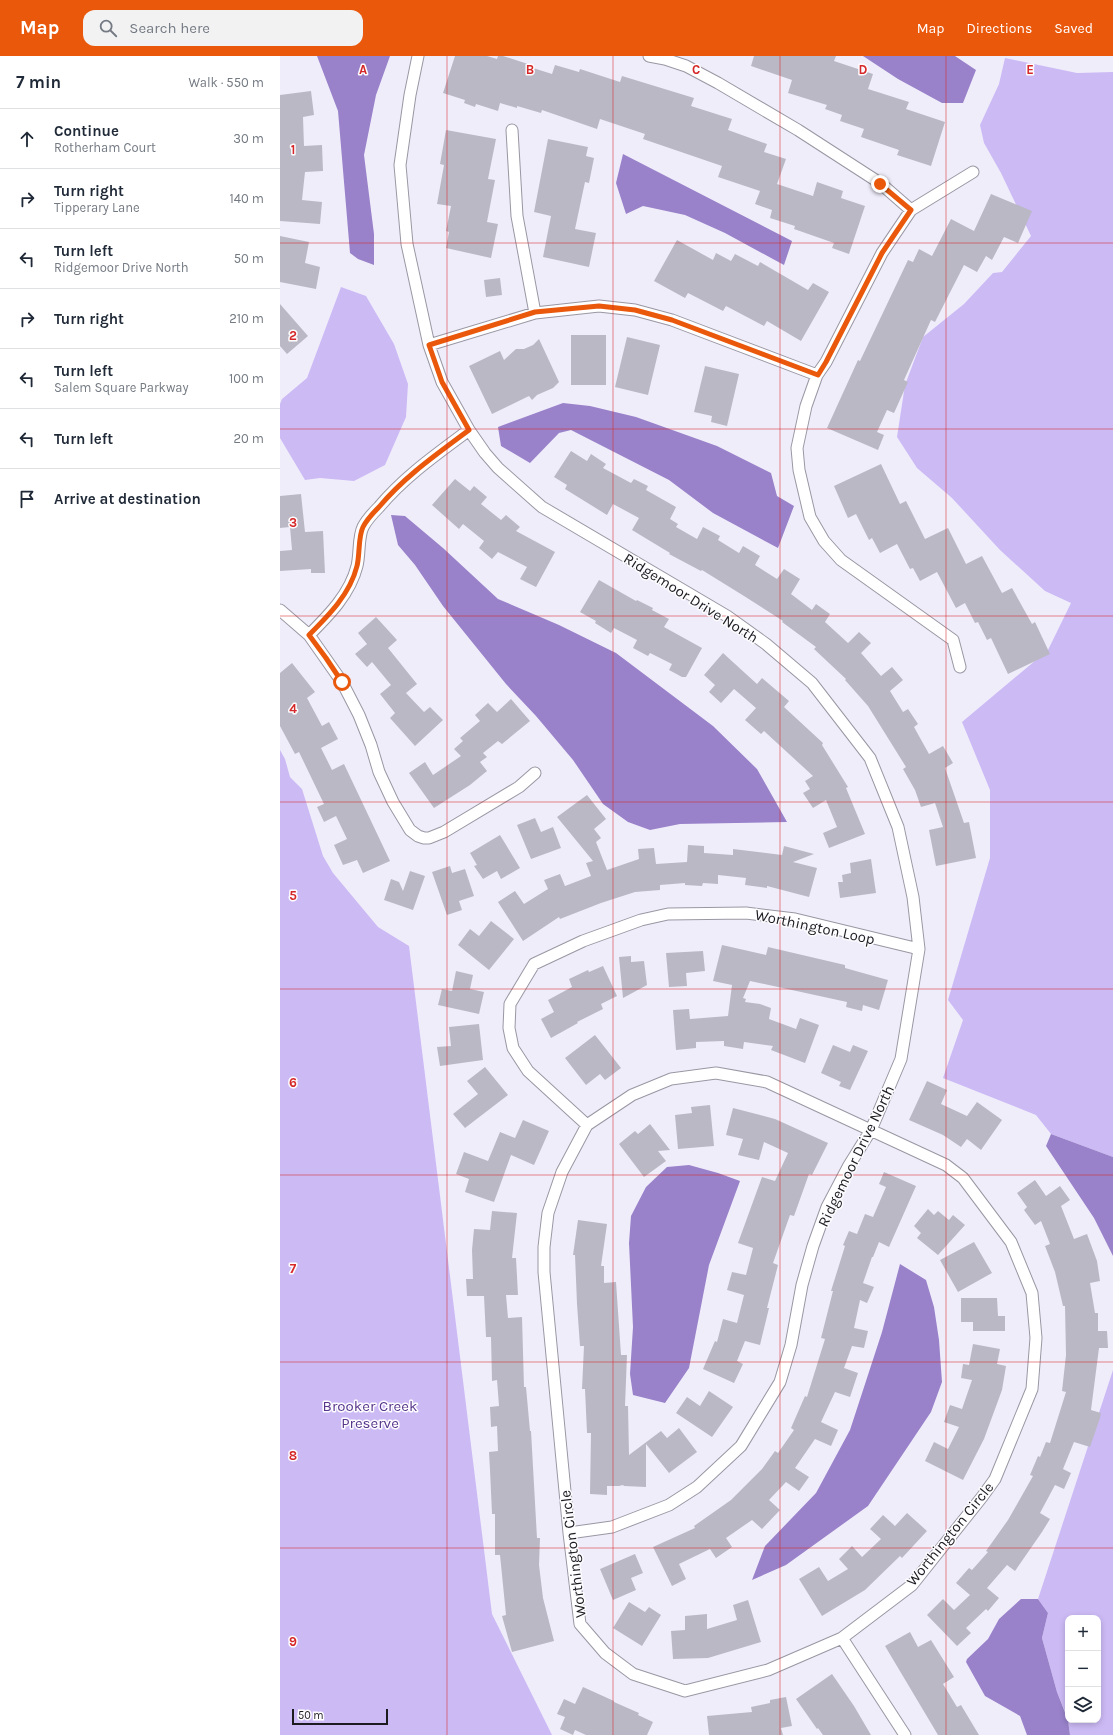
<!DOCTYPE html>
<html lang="en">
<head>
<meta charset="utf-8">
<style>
  :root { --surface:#fff; --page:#f2f2f3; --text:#1f2937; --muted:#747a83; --line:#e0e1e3; --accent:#ea580c }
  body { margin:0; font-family:Karla,sans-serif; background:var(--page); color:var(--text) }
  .controls { position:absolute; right:12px; bottom:12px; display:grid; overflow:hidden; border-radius:8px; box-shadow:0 2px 6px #0003 }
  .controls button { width:36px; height:36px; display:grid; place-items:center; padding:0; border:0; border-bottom:1px solid var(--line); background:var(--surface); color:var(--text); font:20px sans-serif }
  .scale { position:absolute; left:12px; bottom:10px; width:96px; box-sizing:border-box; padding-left:4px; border:2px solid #1c1b1f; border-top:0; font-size:11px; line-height:14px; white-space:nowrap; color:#1c1b1f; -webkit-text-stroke:3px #fdfcff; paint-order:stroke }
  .stop { position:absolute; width:12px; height:12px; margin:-9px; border:3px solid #ea580c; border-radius:50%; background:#fff }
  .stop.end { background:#ea580c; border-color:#fff; box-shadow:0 1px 4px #0008 }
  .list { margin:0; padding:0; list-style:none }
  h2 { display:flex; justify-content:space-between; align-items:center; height:52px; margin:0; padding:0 16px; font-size:17px }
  h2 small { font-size:13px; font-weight:400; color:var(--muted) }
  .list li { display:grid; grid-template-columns:26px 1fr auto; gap:12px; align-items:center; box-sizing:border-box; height:60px; padding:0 16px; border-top:1px solid var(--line) }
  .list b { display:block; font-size:15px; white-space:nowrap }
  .list p { margin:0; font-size:13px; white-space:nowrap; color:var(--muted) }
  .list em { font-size:13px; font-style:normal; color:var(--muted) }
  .icon { flex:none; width:22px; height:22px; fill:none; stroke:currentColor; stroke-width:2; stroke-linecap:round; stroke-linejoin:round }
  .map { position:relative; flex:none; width:833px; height:1679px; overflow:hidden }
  header { display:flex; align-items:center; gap:24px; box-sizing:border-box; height:56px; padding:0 20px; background:var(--accent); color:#fff }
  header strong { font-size:19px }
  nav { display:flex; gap:22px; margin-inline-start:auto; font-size:14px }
  .search { width:280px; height:36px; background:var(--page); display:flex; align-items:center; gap:10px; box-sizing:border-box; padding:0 14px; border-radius:12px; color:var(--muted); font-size:15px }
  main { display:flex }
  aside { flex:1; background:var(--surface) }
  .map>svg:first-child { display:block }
</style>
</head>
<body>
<header>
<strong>Map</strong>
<div class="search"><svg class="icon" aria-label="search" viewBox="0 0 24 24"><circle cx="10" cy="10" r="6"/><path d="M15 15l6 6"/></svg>Search here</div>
<nav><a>Map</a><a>Directions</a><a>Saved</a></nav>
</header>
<main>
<aside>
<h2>7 min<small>Walk · 550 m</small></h2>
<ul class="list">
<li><svg class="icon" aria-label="ahead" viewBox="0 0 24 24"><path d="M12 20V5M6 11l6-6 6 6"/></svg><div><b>Continue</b><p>Rotherham Court</p></div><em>30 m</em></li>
<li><svg class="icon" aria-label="right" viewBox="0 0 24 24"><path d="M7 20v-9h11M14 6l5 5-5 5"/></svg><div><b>Turn right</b><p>Tipperary Lane</p></div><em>140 m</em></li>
<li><svg class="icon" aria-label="left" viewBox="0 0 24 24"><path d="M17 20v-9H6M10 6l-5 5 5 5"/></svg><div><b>Turn left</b><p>Ridgemoor Drive North</p></div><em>50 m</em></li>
<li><svg class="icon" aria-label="right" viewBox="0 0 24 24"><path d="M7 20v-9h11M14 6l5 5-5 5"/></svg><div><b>Turn right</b></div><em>210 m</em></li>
<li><svg class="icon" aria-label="left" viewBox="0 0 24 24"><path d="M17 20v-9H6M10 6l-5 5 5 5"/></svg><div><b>Turn left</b><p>Salem Square Parkway</p></div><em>100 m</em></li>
<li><svg class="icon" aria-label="left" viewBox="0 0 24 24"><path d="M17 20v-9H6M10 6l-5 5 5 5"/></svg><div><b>Turn left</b></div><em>20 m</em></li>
<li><svg class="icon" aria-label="arrive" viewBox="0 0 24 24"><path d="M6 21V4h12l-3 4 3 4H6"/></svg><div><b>Arrive at destination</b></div></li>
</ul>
</aside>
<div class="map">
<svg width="833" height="1679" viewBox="0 0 833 1679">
  <rect width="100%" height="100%" fill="#f0edfb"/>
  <!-- green -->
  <path fill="#ccbaf5" d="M725,2l72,15 36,-1v1085l-62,-23 -15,-19 -93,-37 20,-58 -15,-20 42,-142v-68l-28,-68 86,-72 23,-47 -26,-12 -45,-41 -48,-52 -35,-30 -20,-31 8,-52 18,-48 41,-33 29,-31 9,-1 29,-36 -30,-63 -17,-30 -4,-18 19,-41z
    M61,231l25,9 28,48 14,40 -2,33 -21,48 -31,16 -34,-3 -15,2 -25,-42v-34l2,-5 25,-21z
    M0,694l5,9 5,18 12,12 21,67 10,17 45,54 31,19 83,668 60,121h-272z
    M833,1314v365h-43l-2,-15h30v-102h-30v101l-11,-27 -15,-54 6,-25 -10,-14z"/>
  <!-- water -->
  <path fill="#9982ca" d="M37,0h73l-14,39 -12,60 10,79v31l-16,-6 -8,-6 -12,-142z
    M583,0h92l21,14 -13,33h-21l-44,-24z
    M343,98l169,87 -8,24 -59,-32 -40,-18 -42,-9 -17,8 -10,-31z
    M283,347l27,3 46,11 81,29 54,27 6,23 17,10 -16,42 -65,-35 -44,-33 -98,-50 -12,3 -29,30 -29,-17 -3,-19z
    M111,459l14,1 38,32 55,51 61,26 57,28 97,73 44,43 30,53 -107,2 -30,6 -22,-8 -25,-18 -30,-44 -37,-44 -30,-32 -63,-78 -28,-41 -17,-20z
    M771,1078l62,23v99l-19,-38 -48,-72z
    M409,1109l29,8 22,8 -31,84 -20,103 -24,35 -32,-8 -3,-21 3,-47 -4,-84 2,-27 15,-29 21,-20z
    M620,1208l26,16 8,27 5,33 3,42 -11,30 -63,94 -82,59 -34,15 13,-34 51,-53 34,-63 32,-98z
    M741,1543h17l10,14 -6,25 15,54 11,28 2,15h-43l-7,-19 -35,-20 -19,-34 1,-3 21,-20 11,-20z"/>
  <!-- building -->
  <path fill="#bbb8c5" d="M175,0h32l10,3 1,-3h5l28,9 -1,2 22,7 3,-9 24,7 1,-3 40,13 2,-6 72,22 -3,8 41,13 -4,11 39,14 -3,8 22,7 -9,25 36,12 4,-14 26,9 -2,7 24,8 -16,48 -17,-6 2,-5 -40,-14 1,-3 -25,-8 2,-8 -17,-6 5,-13 -42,-14 4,-11 -79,-27 2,-5 -45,-15 -3,10 -55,-19 -1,3 -24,-7v2l-17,-5 -2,8 -22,-7 -1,3 -11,-4 1,-3 -22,-7z
    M474,0h82l-2,5 39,13 -5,15 41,13 -3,7 39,13 -14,44 -34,-11 2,-5 -38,-13 3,-8 -24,-8 2,-6 -17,-6 2,-4 -39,-12 4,-13 -41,-14z
    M31,35l3,24 -11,2 1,29 18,-1 1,26 -18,1 -3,28 20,2 -2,22 -40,-3v-126z
    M166,74l50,9 -8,40 7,1 -8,42 11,2 -7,34 -45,-10 3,-16 -3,-1 5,-25 -14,-2 7,-39 -4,-1z
    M268,83l40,8 -2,9 8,2 -5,25 -4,-1 -10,47 21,4 -7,34 -46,-10 8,-41 -17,-4z
    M711,138l41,17 -14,32 -14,-6 -12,23 -6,-4 -9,16 -13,-7 -29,57 -4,-2 -27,60 4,2 -14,31 -7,-3 -10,22 7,3 -6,15 -51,-22 31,-68 2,1 48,-101 5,2 6,-13 13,7 19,-37 23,12z
    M0,180l29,6 -4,21 15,4 -4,22 -36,-7z
    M397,184l36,20 3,-7 15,8 4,-7 23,12 2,-4 48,28 5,-7 16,9 -28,49 -34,-20 -3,5 -38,-20 -3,5 -35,-18 -3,5 -31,-17z
    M220,222l2,17 -16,2 -2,-17z
    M0,248l28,32 -21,18 -7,-8z
    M291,279h35v50h-35z
    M347,281l33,8 -12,50 -33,-8z
    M259,283l20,43 -6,6 -16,7 -5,5 -3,-4 -37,18 -23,-48 31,-15 4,9 12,-11h8l9,-4z
    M425,310l34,8 -12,52 -16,-4 1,-6 -18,-4z
    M291,395l16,10 4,-7 15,10 -3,4 28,15 3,-4 14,7 -2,4 30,17 -6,12 8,5 -2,3 21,12 6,-12 17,9 -2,4 21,13 4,-7 17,10 -5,9 22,14 7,-10 16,10 -9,15 21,16 4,-6 14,10 -5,8 23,21 11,-11 12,11 -10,10 20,23 11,-9 11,13 -13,11 13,21 5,-3 10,15 -4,3 15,27 14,-8 10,17 -8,5 19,55 5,-1 7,36 -40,8 -7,-36 14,-3 -8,-24 -14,4 -6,-17 -12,-21 3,-2 -38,-61 -23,-26 1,-1 -32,-30 2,-2 -34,-25 1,-1 -39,-25 -42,-26 -1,1 -32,-17 1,-1 -38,-23 7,-12 -26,-14 -6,11 -42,-26 2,-4 -13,-8z
    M601,408l19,40 6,-3 19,38 23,-11 18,36 16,-8 20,37 10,-5 20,36 3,-2 15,32 -42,20 -17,-36 -4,2 -9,-18 -3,1 -10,-20 -9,5 -19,-36 -17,9 -7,-13 -3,1 -13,-25 -17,9 -8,-15 -3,2 -13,-26 -8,4 -14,-32z
    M175,423l15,12 4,-5 13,11 -6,7 20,16 5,-5 14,12 -4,4 39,21 -19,35 -16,-8 7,-12 -29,-15 -6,7 -13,-11 5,-7 -21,-17 -4,5 -27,-24z
    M21,438l4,38 18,-1 2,42h-14v-4l-31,2v-20l12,-1 -2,-23 -10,1v-32z
    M319,524l37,21 1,-1 16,8 -1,2 17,9 -5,8 38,21 -16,29h-4l-13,-7 3,-6 -22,-11 -2,3 -15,-8 4,-8 -23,-12 -3,5 -16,-10 1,-2 -16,-9z
    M96,561l21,23 -9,8 29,36 -11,9 18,19 6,-5 13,13 -28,26 -25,-28 5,-5 -15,-19 11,-9 -19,-23 -5,5 -12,-13 12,-10 -9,-11z
    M443,597l34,31 5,-6 27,23 -5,6 39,36 -1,2 26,42 -2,1 19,46 -36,14 -6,-15 14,-6 -11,-27 -13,8 -10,-15 7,-4 -5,-8 8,-5 -49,-45 -3,3 -16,-14 11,-12 -22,-19 -13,14 -12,-11 6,-7 -11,-10z
    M12,607l23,29 -8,6 15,28 7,-4 9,17 -17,9 11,22 12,-6 46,97 -27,12 -6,-13 -14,5 -9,-20 13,-6 -11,-23 -12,6 -7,-15 7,-3 -25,-52 -4,2 -15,-28v-53z
    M231,643l19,22 -28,23 -4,-3 -15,12 4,4 -7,5 7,9 -17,14 -36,23 -25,-35 16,-11 8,13 28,-19 -7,-7 9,-8 -3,-3 20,-17 -5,-6 13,-12 9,9z
    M307,739l19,24 -12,10 7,9 -5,4 11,28 32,-11 -1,-10 16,-1 2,16 31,-2 1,-17 16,1v7l29,2v-6l49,6 2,-9 30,8 -21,8 24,6 -8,29 -42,-11v2l-22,-3 1,-7 -28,-3v9l-15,-1 -1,3 -17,-1v-2l-25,2v5l-25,2 -34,11 -41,16 -1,-2 -36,24 -25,-39 17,-11 9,13 24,-15 -4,-9 16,-6 5,12 26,-10 -5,-13 7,-2 -36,-44z
    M255,762l6,14 12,-5 8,21 -30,11 -14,-34z
    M220,779l20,33 -19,11 -4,-8 -14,8 -9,-13 3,-1 -7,-12z
    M591,803l5,34 -36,5 -2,-16h5l-1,-7 9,-2 -1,-10z
    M170,810l2,7 13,-4 9,27 -15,5 3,9 -15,5 -15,-43z
    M130,815l15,5 -12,34 -29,-10 7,-21 8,3 4,9z
    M211,865l23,18 -25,31 -31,-25 12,-16 9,7z
    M442,889l44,10 2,-8 77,18v3l43,12 -9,30 -16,-5 -1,6 -16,-4 1,-5 -97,-21 -7,17 3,1 -1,3 15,2 11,4 -2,11 27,10 4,-11 19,7 -14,38 -34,-13 2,-4 -29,-4 -1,7 -19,-3v-5l-28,1v6l-20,2 -3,-40 16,-1 1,10 38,-3 4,-31 -19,-4z
    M423,895l2,20 -19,2 1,13 -18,1 -3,-34z
    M351,900v6l13,-1 3,24 -24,13 -4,-41z
    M323,910l14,30 -16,8 2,5 -26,13 1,1 -27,15 -10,-19 13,-7 -6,-12 24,-13 -3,-8 19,-9 1,2z
    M176,915l17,4 -3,14 14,3 -5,22 -41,-9 4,-16 10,2z
    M199,968l4,36 -43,6 -3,-19 14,-1 -2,-19z
    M315,979l26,33 -16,12 -5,-6 -14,11 -21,-27z
    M553,989l17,7 3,-7 15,6 -18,39 -11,-4 2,-4 -20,-9z
    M205,1011l23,28 -43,33 -12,-14 25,-20 -11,-13z
    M647,1025l20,9 -6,14 26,12 10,-14 25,18 -21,30 -14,-11 -6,8 -18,-12 -34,-15z
    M430,1049l4,41 -36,3 -3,-34 17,-2 -1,-6z
    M453,1052l42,11 53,24 -16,32 -3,-1 -15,42 -4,-1 -17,48 5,2 -11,43h2l-9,37 -15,-4 -8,20 6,3 -9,19 -31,-14 12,-28 2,1 6,-23 14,4 7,-28 -17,-5 5,-18 14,3 7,-27 -15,-5 24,-66 13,4 13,-28 -24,-11 -5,18 -21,-5 5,-16 -17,-4z
    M243,1064l26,11 -15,34 -23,-10 -17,47 -29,-10 4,-13 -13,-5 8,-22 24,9 12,-29 15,6z
    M370,1068l20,26 -12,1 8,10 -22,16 -25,-33 16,-13 3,3z
    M604,1116l32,14 -27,61 -10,-5 -6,15h-1l-9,26 11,4 -7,16 -7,-3 -6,28 14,3 -4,17 -12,-2 -8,22 14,5 -8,24 -15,-5 -14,30 17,8 -7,16 -16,-7 -20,29 14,9 -10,14 -13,-9 -17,18 11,10 -18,19 -10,-9 -26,18 6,9 -16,11 -6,-9 -31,15 7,15 -14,7 -19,-39 42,-19 -1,-2 37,-26 31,-31 13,-18 3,2 16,-23 -3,-2 14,-32 2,1 18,-58 -4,-1 12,-47h-2l14,-45 -2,-1 6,-14 8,3 8,-20 8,3 13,-30 -7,-3z
    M755,1124l11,16 14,-10 10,14 -9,6 13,33 13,-5 10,27 3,20 -10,2 5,30h3v18h9l1,17h-9l-8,62 10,3 -1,5 -10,29 -16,-5 -11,27 8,4 -7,16 -9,-4 -15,28 10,6 -8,13 -27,39 -8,-6 -20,23 12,10 -11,13 -2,-2 -20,19 5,5 -14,13 -30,-31 16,-16 11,11 16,-15 -14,-12 13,-15 3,2 16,-18 -2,-1 22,-31 25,-44 -3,-1 8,-19 2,1 6,-15 4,1 16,-51 -4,-1 4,-36 -1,-49h-2l-8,-34 -10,-26 5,-2 -9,-23 -6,4 -11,-15 3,-3 -10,-14z
    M648,1153l6,6 4,-4 11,9 4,-5 12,10 -27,30 -21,-17 4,-5 -7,-7z
    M212,1155l25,2 -5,45h4l2,37h-12l2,23 14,-1 2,70h2l4,44h1l6,107h3l-1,27 4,33 11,43 -42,11 -10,-36 4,-1 -6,-60h-5v-41h-3l-2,-44 -1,-18 9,-1 -1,-25 -6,1 -1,-20 9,-1 -2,-26 -5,1 -1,-44h-5l-2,-41h-17l-1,-17h7l-1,-29 2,-21 16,1z
    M298,1164l29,4 -6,42h3v17l12,-1 5,73h6l-2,51h3l1,49 32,-24 6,7 12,-10 18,24 -28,21 -23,-29v43l-22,-1 -1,-1 -4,1h-12v9l-17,-1 1,-61h-4l-2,-44h-3l2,-43h-4l-3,-42 -2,-49h-2z
    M694,1186l18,31 -34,19 -18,-32z
    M681,1242h36l1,18h7v15h-32v-9h-12z
    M693,1288l27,5 -3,15 9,2 -4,24 -18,49 -21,41 -38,-19 9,-19 14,7 11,-22 -15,-5 6,-17 12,4 10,-29 -11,-2 2,-14 6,1z
    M429,1335l24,16 -21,30 -36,-24 11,-16 13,9z
    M627,1457l20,18 -25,27 -2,-2 -35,34 -43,26 -23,-37 20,-12 9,14 20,-12 -9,-10 13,-13 10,11 19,-18 -11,-10 13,-14 12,11z
    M355,1498l8,19 -12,5 5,12 -23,10 -13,-31z
    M468,1544l13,42 -53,16 -35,1 -2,-28 14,-1v-14l22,-2v15l30,-9 -4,-15z
    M349,1546l16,10 4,-5 12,8 -19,31 -29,-18z
    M630,1576l8,15 13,-7 23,37 -11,7 14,23 4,-2 18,30h-41l-53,-89z
    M552,1618l22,32 17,29h-48l-5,-7 -1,1 -21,-30z
    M303,1631l31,14v1l25,11 -1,2 15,7 -6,13h-61l-11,-5 -2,5 -13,-6 5,-12 -8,-3 7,-15 11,5z
    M506,1641l6,29 -11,2 2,7h-74l-2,-19 45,-4 -1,-5 19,-4v-3z"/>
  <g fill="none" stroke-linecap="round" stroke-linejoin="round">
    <defs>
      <path id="street" d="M138,0l-8,39 -10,70 7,79 22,101 13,37 27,48 16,23 13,15 44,39 185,109 39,28 46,39 58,75 28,69 15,70 6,52 -18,110 -30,71 -23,37 -21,40 -14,39 -11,39 -11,60 -11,37 -39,64 -44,41 -28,18 -57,22 -43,6
        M369,0l16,3 21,7 32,17 80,47 82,53 31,27
        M232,74l5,86 18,97
        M149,289l106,-32 64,-7 36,4 37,10 145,55
        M0,554l29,25 33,47 17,33 12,30 8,27 14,30 17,28 8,6 6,2h5l15,-6 75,-45 16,-14
        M29,579c20,-20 41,-41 48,-69 3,-12 1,-29 6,-39 4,-8 10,-14 16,-20 26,-31 58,-53 90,-77
        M680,611l-7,-27 -112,-80 -17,-19 -14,-24 -11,-47 -2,-22 9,-42 11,-31 9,-13 56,-109 29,-43 62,-38
        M436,1017l51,9 179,83 17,13 48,64 21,51 4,45 -4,51 -37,90 -13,18 -70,88 -70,53 -74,32 -83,21 -52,-17 -28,-21 -25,-29 -11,-91 -25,-261v-25l4,-34 14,-41 25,-47 45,-30 39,-16z
        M307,1069l-59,-54 -15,-23 -4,-20 1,-24 24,-40 49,-23 58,-21 27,-6 78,-1 49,6 124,30
        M562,1582l63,97"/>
    </defs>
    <!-- street casing -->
    <use href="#street" stroke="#9a97a3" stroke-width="13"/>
    <!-- street -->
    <use href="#street" stroke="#fff" stroke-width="11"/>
  </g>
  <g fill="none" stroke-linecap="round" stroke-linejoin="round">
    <!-- route -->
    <path stroke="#ea580c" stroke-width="5" d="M62,626l-16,-24 -17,-23c20,-20 41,-41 48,-69 3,-12 1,-29 6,-39 4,-8 10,-14 16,-20 26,-31 58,-53 90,-77l-27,-48 -13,-37 106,-33 64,-6 36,4 37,10 146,55 8,-13 56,-109 29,-43 -31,-26"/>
  </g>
  <!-- grid -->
  <path fill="none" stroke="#d62828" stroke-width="1" stroke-opacity="0.55" d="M167,0v1679M333,0v1679M500,0v1679M666,0v1679M0,187h833M0,373h833M0,560h833M0,746h833M0,933h833M0,1119h833M0,1306h833M0,1492h833"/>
  <g text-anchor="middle" stroke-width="3" stroke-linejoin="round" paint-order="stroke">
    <!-- street labels -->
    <g font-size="15" fill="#1c1b1f" stroke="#fdfcff">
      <text transform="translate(411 542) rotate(32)" y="5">Ridgemoor Drive North</text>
      <text transform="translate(535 871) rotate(12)" y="5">Worthington Loop</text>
      <text transform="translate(576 1100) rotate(-64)" y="5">Ridgemoor Drive North</text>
      <text transform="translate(670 1478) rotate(-51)" y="5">Worthington Circle</text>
      <text transform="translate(293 1498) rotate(-97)" y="5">Worthington Circle</text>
    </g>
    <!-- park labels -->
    <g font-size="15" fill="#57368c" stroke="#fdfcff">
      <text x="90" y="1355">Brooker Creek<tspan x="90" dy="17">Preserve</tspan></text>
    </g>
  </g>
  <g font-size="13" text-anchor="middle" font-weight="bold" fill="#d62828" stroke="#fdfcff" stroke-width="3" stroke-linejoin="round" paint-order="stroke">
    <text x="83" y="18">A</text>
    <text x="250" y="18">B</text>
    <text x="416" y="18">C</text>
    <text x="583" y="18">D</text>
    <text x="750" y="18">E</text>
    <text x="13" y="98">1</text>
    <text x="13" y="284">2</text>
    <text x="13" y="471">3</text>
    <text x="13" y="657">4</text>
    <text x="13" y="844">5</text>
    <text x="13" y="1031">6</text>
    <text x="13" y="1217">7</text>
    <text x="13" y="1404">8</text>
    <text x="13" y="1590">9</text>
  </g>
</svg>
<div class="controls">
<button>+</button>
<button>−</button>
<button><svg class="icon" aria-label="layers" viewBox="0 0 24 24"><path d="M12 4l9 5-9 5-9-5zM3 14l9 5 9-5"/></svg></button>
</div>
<div class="scale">50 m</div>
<div class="stop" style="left:62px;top:626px"></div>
<div class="stop end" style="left:600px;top:128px"></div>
</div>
</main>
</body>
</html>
